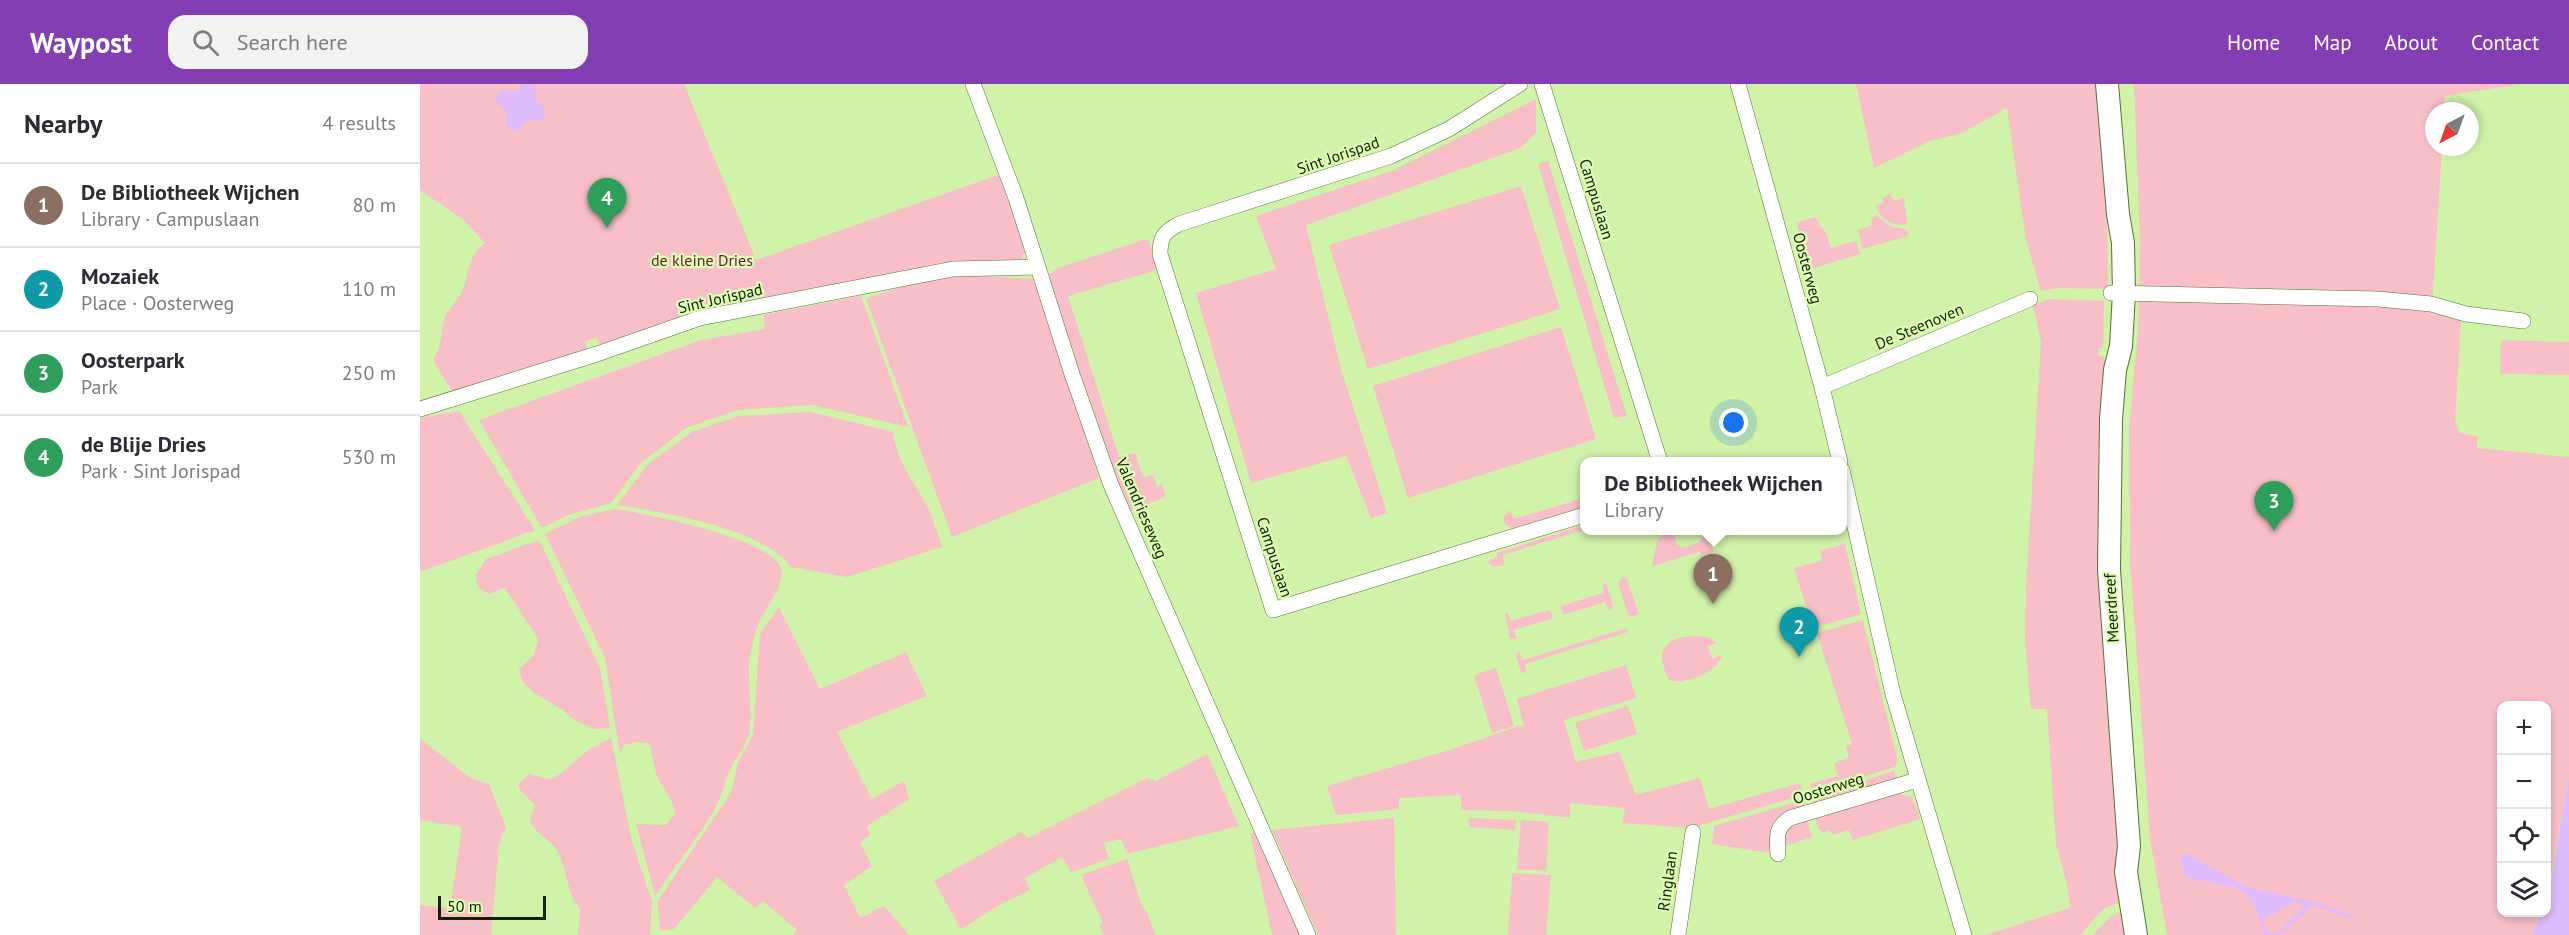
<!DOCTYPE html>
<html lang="en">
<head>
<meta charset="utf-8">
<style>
  :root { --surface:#fff; --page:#f2f2f3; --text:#2b2b33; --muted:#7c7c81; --line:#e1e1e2; --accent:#823eb2 }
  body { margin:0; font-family:"PT Sans",sans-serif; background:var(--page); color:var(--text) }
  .controls { position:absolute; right:18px; bottom:18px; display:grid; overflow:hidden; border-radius:12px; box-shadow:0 3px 9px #0003 }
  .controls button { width:54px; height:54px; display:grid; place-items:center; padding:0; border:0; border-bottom:2px solid var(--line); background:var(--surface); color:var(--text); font:30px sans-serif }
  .compass { position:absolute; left:2005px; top:18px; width:54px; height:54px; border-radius:50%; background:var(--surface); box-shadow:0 3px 9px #0003; rotate:221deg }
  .scale { position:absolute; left:18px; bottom:15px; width:108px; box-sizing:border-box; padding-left:6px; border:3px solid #142004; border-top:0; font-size:16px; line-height:21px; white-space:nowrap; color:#142004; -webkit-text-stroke:4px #ddffb5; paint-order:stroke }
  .you { position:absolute; left:1314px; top:339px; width:21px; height:21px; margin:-15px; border:4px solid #fff; border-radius:50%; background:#1a73e8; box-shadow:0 0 0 9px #1a73e833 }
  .badge { display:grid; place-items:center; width:39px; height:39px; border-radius:50%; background:var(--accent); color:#fff; font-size:20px; font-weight:700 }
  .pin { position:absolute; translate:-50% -50px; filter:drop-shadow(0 2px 3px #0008) }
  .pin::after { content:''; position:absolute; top:32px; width:21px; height:18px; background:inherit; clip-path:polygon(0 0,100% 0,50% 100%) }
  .popup { position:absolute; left:1160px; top:373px; width:267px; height:78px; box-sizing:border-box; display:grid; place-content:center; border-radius:12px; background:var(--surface); filter:drop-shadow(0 2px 4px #0005); font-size:20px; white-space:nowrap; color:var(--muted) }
  .popup b { font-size:22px; color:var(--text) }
  .popup::after { content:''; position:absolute; left:50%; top:100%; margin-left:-12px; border:12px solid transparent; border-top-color:var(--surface) }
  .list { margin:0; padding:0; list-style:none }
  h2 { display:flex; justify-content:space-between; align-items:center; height:78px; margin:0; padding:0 24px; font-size:26px }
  h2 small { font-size:20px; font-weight:400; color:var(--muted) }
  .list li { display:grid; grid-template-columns:39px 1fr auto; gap:18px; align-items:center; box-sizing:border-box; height:84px; padding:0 24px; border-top:2px solid var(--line) }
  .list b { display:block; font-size:22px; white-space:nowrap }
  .list p { margin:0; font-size:20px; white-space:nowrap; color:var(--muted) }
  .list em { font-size:20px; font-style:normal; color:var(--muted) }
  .icon { flex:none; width:33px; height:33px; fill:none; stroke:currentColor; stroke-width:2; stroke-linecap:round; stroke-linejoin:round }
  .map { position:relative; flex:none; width:2149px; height:851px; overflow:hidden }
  header { display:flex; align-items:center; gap:36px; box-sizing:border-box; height:84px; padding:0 30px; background:var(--accent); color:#fff }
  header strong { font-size:28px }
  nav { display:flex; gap:33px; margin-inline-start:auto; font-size:21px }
  .search { width:420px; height:54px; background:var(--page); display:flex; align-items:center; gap:15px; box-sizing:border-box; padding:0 21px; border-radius:18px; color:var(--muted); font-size:22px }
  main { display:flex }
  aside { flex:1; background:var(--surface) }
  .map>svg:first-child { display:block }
</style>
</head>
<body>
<header>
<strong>Waypost</strong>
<div class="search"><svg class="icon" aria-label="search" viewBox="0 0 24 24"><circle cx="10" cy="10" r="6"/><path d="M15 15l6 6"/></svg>Search here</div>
<nav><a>Home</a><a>Map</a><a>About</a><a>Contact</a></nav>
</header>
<main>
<aside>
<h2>Nearby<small>4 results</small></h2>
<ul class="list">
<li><span class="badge" style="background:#8d6e63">1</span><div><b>De Bibliotheek Wijchen</b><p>Library · Campuslaan</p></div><em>80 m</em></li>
<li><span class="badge" style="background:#0f9aa8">2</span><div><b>Mozaiek</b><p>Place · Oosterweg</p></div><em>110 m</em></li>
<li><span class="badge" style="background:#2e9e5b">3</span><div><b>Oosterpark</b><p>Park</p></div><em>250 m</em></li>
<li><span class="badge" style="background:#2e9e5b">4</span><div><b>de Blije Dries</b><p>Park · Sint Jorispad</p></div><em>530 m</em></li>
</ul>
</aside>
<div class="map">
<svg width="2149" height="851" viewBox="0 0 2149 851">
  <rect width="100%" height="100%" fill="#d0f2a9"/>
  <!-- green -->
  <path fill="#f8bfc8" d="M0,0h264l72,176 245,-86 26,75 -9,15 -13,2 -35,-5 -31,2 -339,84 -3,-10 -12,5 3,10 -135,41 -20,-33c10,-17 7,-24 11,-40 3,-10 13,-19 18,-28 8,-18 5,-37 23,-49l-21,-23 -44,-30z
    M1436,0h244l6,72 2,133 -49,-1 -18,3 -15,-51 -19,-132 -45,25 -32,8 -56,27z
    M1714,0h386l-75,12 -1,15h-10v36h8l-10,160 29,10 -6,105 5,11 17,3v12l92,9v318l-22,125 -1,-194h-44v206l40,1 -10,22h-365l-17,-96 -20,-278 -1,-134 9,-92 2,-93z
    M1116,15v34l-16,15 -214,77 35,144 46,144 -16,5 -25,-62 -95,27 -55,-190 80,-24 -20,-53 136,-45z
    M1128,77l79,255 -13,2 -76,-254z
    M1101,102l39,123 -192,60 -39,-124z
    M1470,110l4,7 10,-3 3,26c-16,3 -25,-5 -32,-18l9,-4 -2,-4z
    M1457,131l13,11 17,4 1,6 -46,13 -4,-19 13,-4 1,-8z
    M1395,133l11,16 5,15 25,-7 4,13 -53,16 -10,-47z
    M723,156l6,1 8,24 -3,6 -86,25 51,161 16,-4 8,24 10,-2 4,11 5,-2 4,13 -37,14 -20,-47 -61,-189 10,-7z
    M539,190l74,5 11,25 55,174 -147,59 -86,-238 28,-10z
    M441,212l47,131 -96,-22 -75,5 -51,18 -45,35 -30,40 -43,12 -24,12h-3l-62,-107 222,-80 64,-11 -1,-14z
    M1628,215l56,2 -1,46 -5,1 1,8h5l2,14c-16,178 0,354 19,530l-22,9 -23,26h-95l85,-27 -3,-24 -11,-40 -9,-135h-16l-6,-70 1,-53 15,-244 -8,-36z
    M1141,243l35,112 -188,59 -35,-112z
    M2081,256l68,2v33l-69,-1z
    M39,327l76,119 -115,42v-154z
    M390,328l83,20c4,31 22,51 36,78 5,12 9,25 13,37l-95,30 -56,-10c-30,-40 -126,-54 -174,-62l31,-41 44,-32 46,-16z
    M1164,414v10l-70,22 -10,-7v-6l6,-7 4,9z
    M196,425c35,6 141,27 162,54 13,17 -14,45 -20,62 -4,12 -8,26 -9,39 -1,23 4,45 0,68 -2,13 -13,25 -18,36 -7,14 -9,29 -17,42 -17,30 -40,57 -59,86l-19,-72 30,1 9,-11c-2,-15 -9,-21 -16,-34 -6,-11 -5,-25 -11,-37l-12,-1 -12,3 -4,9 -15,-96 -60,-124 37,-18z
    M1164,441v5l-81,25 1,10 -10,2 -7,-5 10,-5v-4z
    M1246,447h8l2,12 6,5 18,-6 6,-11h6l3,10 -4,2 3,9 -13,3 -2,-3 -47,14 5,-25z
    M119,456l61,128 10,60 -17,1 -22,-11 -8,-8 -29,-17 -12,-12 -3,-12 14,-13 6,-16 -34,-52 -16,6 -11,-7 -2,-12 10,-16z
    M1425,460l16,70 -48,14 -19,-60 28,-7 -2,-10z
    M1202,493l5,2 12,35 -10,3 -11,-34z
    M1183,499l4,2 6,21 -2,4 -2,1 -4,-9 -42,13 -2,-9 42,-13z
    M359,523l41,82 86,-37 21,44 -90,36 35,67 32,-18 5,18 -42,27 3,9 -10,8 12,23 -28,19 16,33 24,-12 25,29h-116l4,-5 -34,-29 -8,7 -38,-31 -43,52 -14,2 -3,-29 74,-109 8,-33 14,-25 7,-102z
    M1130,526l3,8 -39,12 2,9 -6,-1 -5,-25h3l3,8z
    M1443,536l35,141 -3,6 -82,25 -3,-8 28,-8 -4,-13 15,-5 -3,-12 6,-2 -35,-111z
    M1207,544l1,4 -103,32 2,9 -6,-1 -5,-16 3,-5 4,9z
    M1277,552l13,2 7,5 -9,3 4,12 10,-2c-5,16 -36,28 -51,25 -5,-4 -6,-10 -8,-17 -5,-23 16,-28 34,-28z
    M1206,581l10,33 -72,22 12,42 43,-10 17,43 64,-17 9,31 91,-26 3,12 -113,33 -68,-5 3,-15 -55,-5v15l-58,-7 -51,-1v-15l-62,3v11l-63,6 -9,-29 123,-36 72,-25 3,7 -8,-33z
    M1076,584l18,58 -22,7 -18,-58z
    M1208,622l9,28 -53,17 -9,-28z
    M191,654l20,100 21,63 -2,34h-72l2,-26c-15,-18 -12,-40 -23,-59 -7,-11 -19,-14 -27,-28l5,-17 -15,-15 -2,-6 11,-10 18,5 8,-1 33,-28z
    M0,655l51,39 18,6 17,44 -7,15 -8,92h-71v-30l30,3 12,-81 -42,-7z
    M787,670l32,72 -112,28 -6,-15 -17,4 5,16 -38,13 -9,-15 -37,21 5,12 -29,14 -40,25 -27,-48 87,-49 7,6 119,-60 9,3z
    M1474,687l3,9 -82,26 -2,-9z
    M1481,707l1,4 10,2 8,22 -67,21 -4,-10 -17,5 -2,-5 -7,2 -5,-3 -3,-10z
    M1384,716l2,8c-33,10 -39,10 -30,46l-64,-10 2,-18z
    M974,734l2,117h-78l-46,-105z
    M1049,734l47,2 -1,10 -46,-3z
    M1101,736l28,2 -3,49 -29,-2z
    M1387,736l5,17 -30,10 1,-15 7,-7z
    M830,749h6l45,102h-29z
    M707,775l15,48 5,5 8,23h-51l-4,-8 2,-6 -21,-46z
    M1092,789l39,2 -5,60h-38z
    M1707,825l-1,26h-33l18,-19z"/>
  <!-- water -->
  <path fill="#ddbbfc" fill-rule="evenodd" d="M102,0l13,1v17l9,5 2,8 -6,6 -12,-1 -9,10 -6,1 -7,-5 1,-14 -10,-9 -1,-7 6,-5 14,1z
    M2149,691v160h-37l10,-22 4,-1z
    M1764,768l62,35 76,17 33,13v3l-42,-15 -33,30h-16l-7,-25 -18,-22 -54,-11 -4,-18zM1876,817l9,5 -27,27h-11l-4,-11 3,-5z"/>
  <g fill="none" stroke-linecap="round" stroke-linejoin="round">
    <defs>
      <path id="street" d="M553,0l43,114 56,176 39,111 197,450
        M1100,0l-71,45 -58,27 -212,68c-15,8 -19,13 -19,30l113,356 311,-95
        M1122,0l118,378
        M1318,0l84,303 18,75
        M1691,209l267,6 53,5 35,10 57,7
        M1402,303l208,-88
        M0,325l177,-55 103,-36 253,-49 84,-2
        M1422,386l51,224 71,241
        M1358,770c-1,-17 -3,-26 12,-36l127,-38
        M1258,851l15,-103"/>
      <path id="secondary" d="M1687,0l11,130 5,29 1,50 -3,53 -6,24 -4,49 -2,151 20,276 -3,26 10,63"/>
    </defs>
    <!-- street casing -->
    <use href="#street" stroke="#57732f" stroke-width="16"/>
    <!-- secondary casing -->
    <use href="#secondary" stroke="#57732f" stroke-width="24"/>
    <!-- street -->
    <use href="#street" stroke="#fff" stroke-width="15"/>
    <!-- secondary -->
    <use href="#secondary" stroke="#fff" stroke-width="22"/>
  </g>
  <g text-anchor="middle" stroke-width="4.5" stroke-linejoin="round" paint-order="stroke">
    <!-- street labels -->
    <g font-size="16" fill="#142004" stroke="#ddffb5">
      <text transform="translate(918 71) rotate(-19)" y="6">Sint Jorispad</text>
      <text transform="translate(1177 115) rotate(73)" y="6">Campuslaan</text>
      <text transform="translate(1388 184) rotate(75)" y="6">Oosterweg</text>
      <text transform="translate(300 214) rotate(-13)" y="6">Sint Jorispad</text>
      <text transform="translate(1499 242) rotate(-23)" y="6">De Steenoven</text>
      <text transform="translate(722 424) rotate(67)" y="6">Valendrieseweg</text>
      <text transform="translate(855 473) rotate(72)" y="6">Campuslaan</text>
      <text transform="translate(1691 524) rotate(-93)" y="6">Meerdreef</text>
      <text transform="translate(1408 704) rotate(-17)" y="6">Oosterweg</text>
      <text transform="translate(1247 797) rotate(-82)" y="6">Ringlaan</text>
    </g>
    <!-- park labels -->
    <g font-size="16" fill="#67182f" stroke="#ddffb5">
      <text x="282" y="182">de kleine Dries</text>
    </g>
  </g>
</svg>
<div class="controls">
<button>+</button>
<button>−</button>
<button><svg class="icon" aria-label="locate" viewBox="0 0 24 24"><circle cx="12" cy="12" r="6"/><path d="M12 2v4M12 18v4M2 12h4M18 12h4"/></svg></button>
<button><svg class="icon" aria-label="layers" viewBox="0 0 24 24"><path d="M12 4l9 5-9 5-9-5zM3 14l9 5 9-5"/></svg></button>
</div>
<svg class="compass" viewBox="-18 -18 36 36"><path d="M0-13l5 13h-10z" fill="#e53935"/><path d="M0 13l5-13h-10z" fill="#7c7c81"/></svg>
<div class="scale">50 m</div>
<div class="you"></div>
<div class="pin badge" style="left:1293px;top:520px;background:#8d6e63">1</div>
<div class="popup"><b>De Bibliotheek Wijchen</b>Library</div>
<div class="pin badge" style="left:1379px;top:573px;background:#0f9aa8">2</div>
<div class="pin badge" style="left:1854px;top:447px;background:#2e9e5b">3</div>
<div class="pin badge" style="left:187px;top:144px;background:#2e9e5b">4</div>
</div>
</main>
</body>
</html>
